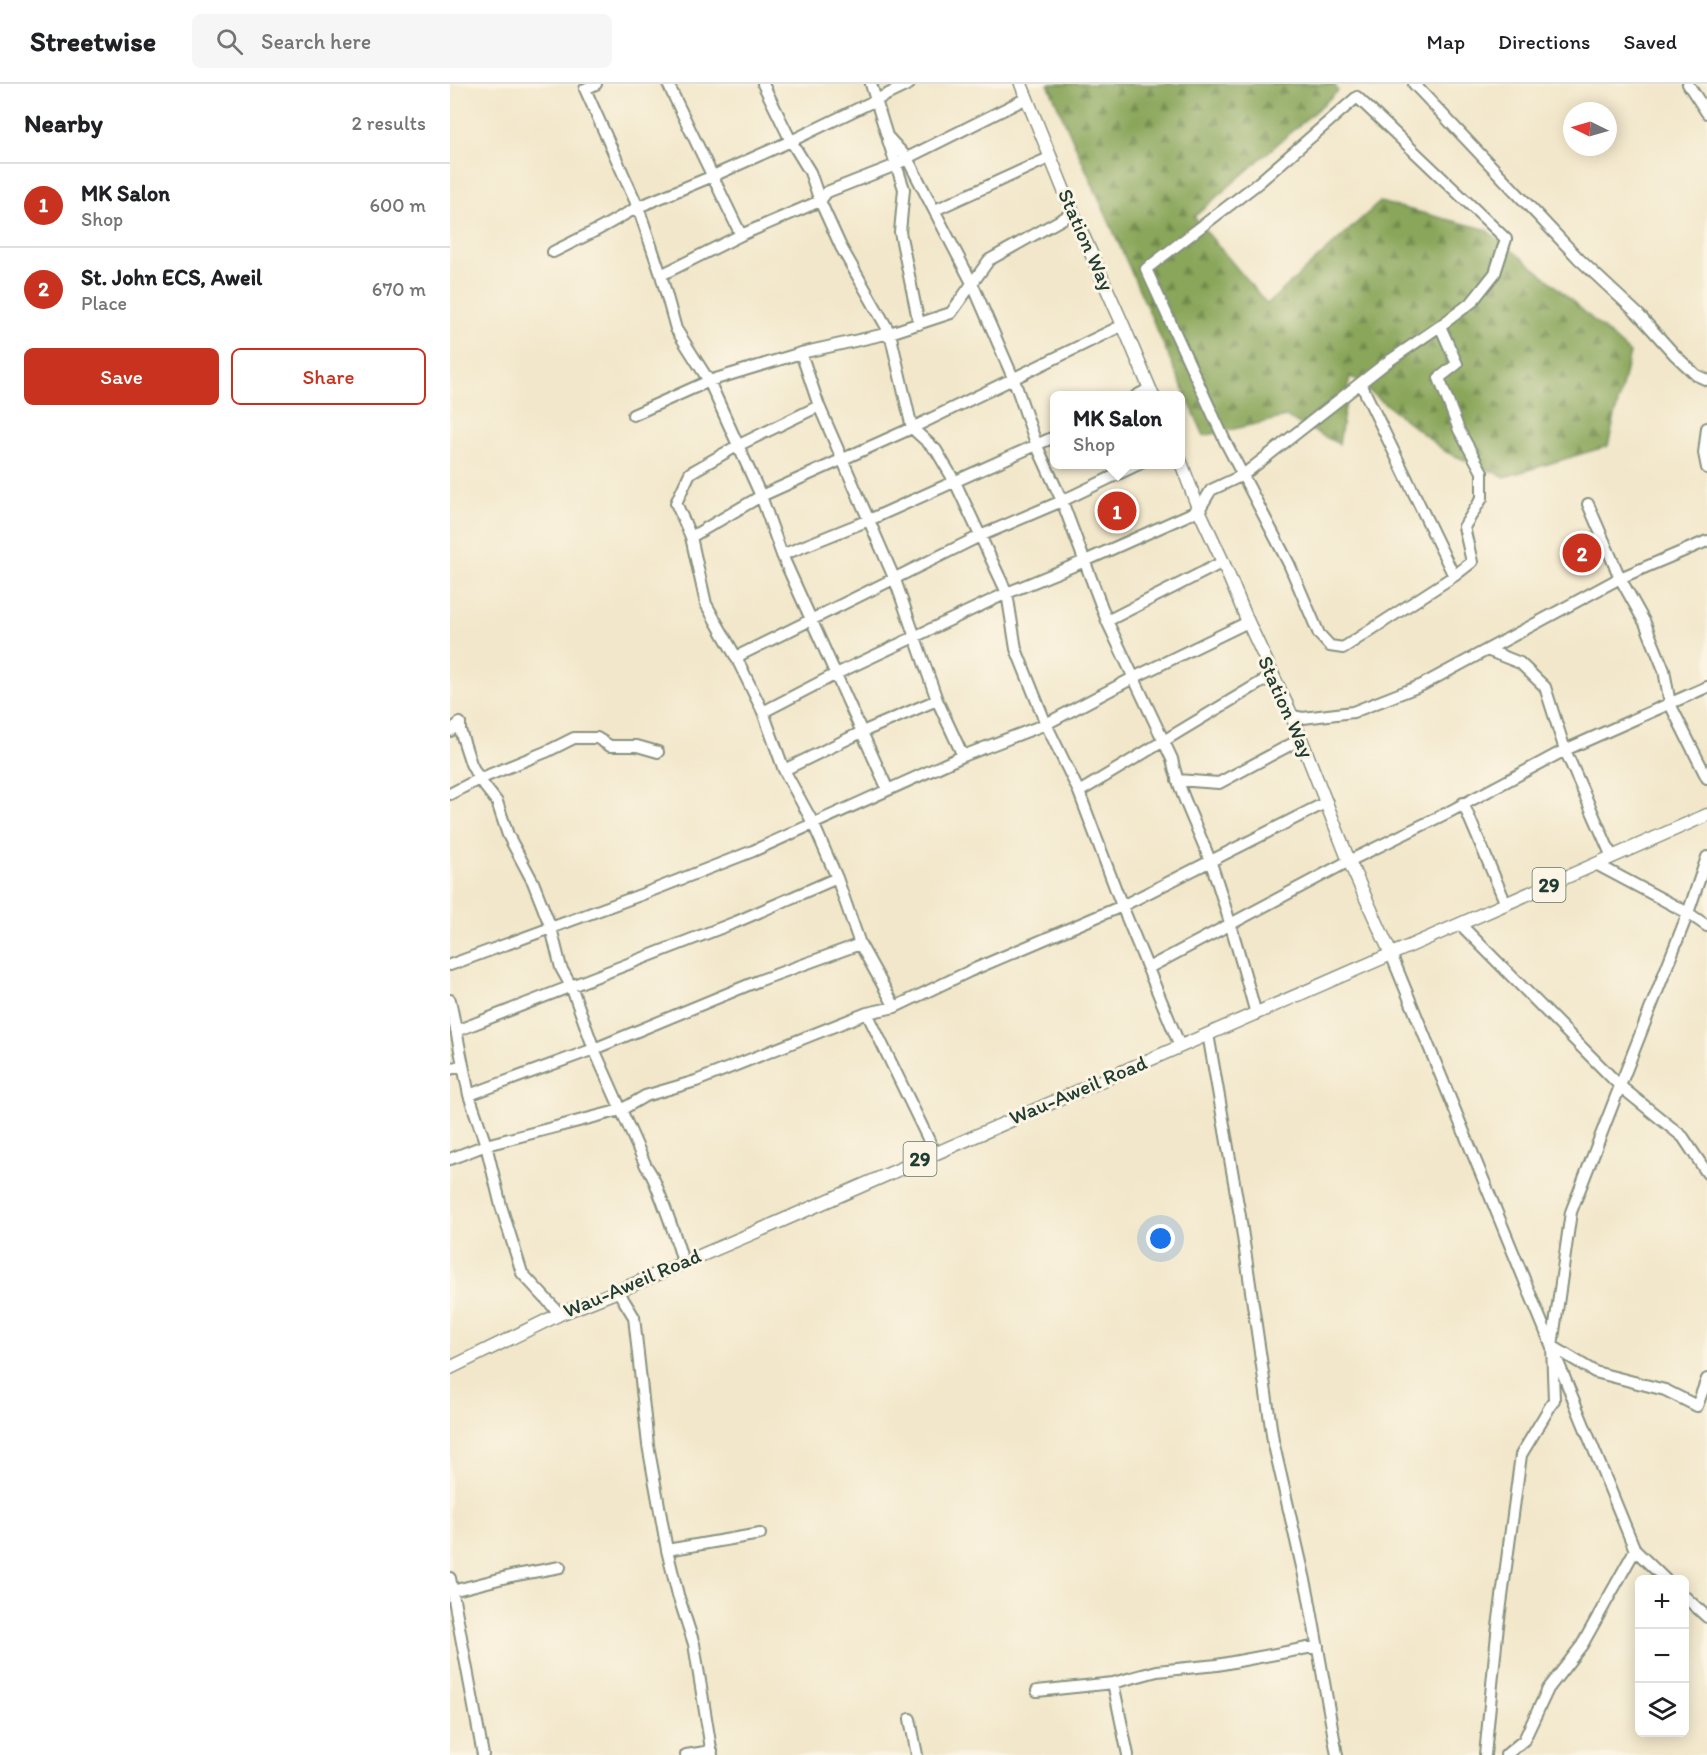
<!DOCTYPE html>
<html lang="en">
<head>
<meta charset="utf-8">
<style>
  :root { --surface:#fff; --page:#f6f6f6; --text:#202124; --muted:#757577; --line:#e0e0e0; --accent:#c8321e }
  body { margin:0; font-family:Itim,sans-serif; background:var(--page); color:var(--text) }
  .controls { position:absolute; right:18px; bottom:18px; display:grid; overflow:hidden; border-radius:9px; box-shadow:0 3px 15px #0003 }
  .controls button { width:54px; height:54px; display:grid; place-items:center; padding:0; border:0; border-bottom:2px solid var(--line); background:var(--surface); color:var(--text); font:30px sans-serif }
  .compass { position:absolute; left:1113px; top:18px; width:54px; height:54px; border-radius:50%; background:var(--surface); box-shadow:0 3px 15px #0003; rotate:275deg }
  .you { position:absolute; left:711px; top:1155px; width:21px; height:21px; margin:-15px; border:4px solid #fff; border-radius:50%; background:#1a73e8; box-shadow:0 0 0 9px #1a73e833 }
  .badge { display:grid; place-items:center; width:39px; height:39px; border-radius:50%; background:var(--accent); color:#fff; font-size:20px; font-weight:700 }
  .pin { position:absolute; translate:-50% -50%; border:3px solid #fff; box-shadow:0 2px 6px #0006 }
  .popup { position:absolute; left:600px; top:307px; width:135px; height:78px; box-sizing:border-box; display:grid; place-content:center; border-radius:9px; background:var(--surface); filter:drop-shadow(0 2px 4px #0005); font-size:20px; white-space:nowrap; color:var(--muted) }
  .popup b { font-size:22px; color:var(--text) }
  .popup::after { content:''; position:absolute; left:50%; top:100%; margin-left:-12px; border:12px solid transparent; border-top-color:var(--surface) }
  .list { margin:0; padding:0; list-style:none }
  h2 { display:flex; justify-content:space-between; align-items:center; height:78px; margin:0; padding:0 24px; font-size:26px }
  h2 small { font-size:20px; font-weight:400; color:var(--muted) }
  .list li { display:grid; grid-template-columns:39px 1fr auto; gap:18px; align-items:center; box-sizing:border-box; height:84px; padding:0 24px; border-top:2px solid var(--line) }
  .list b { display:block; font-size:22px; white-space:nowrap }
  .list p { margin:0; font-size:20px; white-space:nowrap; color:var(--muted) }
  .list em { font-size:20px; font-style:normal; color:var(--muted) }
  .actions { display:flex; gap:12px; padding:18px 24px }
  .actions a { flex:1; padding:14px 0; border:2px solid var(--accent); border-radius:9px; text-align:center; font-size:21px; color:var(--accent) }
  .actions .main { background:var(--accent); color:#fff }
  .icon { flex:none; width:33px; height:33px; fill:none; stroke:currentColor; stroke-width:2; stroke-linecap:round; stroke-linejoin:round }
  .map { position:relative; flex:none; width:1257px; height:1671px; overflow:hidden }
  header { display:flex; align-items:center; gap:36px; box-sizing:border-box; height:84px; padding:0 30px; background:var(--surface); border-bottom:2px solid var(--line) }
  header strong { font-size:28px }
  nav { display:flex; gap:33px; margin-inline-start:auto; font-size:21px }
  .search { width:420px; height:54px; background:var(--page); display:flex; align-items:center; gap:15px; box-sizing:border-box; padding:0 21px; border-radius:9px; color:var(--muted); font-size:22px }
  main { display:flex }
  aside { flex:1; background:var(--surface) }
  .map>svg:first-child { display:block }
</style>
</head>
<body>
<header>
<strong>Streetwise</strong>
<div class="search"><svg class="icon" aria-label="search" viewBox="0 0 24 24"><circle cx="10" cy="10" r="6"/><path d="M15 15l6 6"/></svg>Search here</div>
<nav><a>Map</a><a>Directions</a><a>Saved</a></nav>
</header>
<main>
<aside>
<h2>Nearby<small>2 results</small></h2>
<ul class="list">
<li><span class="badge">1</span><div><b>MK Salon</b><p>Shop</p></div><em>600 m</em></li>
<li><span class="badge">2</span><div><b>St. John ECS, Aweil</b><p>Place</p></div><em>670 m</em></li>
</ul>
<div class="actions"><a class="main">Save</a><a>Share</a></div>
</aside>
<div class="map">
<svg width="1257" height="1671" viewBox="0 0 1257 1671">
  <defs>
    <pattern id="forest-firs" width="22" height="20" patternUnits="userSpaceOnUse" patternTransform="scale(1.5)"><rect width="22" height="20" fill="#89a65a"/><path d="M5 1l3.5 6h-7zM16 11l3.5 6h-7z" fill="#6f884b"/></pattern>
  </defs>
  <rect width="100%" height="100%" fill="#fcf5e5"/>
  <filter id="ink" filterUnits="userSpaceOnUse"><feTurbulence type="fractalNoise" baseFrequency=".0167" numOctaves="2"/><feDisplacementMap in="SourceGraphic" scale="12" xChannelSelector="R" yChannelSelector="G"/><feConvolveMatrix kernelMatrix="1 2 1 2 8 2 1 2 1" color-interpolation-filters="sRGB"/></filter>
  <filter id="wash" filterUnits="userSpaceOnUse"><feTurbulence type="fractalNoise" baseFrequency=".008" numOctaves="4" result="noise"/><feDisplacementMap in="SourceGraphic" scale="24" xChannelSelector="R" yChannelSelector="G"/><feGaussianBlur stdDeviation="1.35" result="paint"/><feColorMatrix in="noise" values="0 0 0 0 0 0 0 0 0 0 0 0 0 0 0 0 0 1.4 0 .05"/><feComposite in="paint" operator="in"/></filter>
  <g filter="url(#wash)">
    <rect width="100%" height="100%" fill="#f2e7ca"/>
    <!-- forest -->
    <path fill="url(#forest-firs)" stroke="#547247" stroke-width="1.5" d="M598,0h286l4,7 -144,126 73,87 113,-102 105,27 56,44 89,80 -22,93 -103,31 -59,-25 -96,-76 -11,68 -53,-27 -82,19z"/>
  </g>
  <g filter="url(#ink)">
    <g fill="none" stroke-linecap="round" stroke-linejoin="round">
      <defs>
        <path id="minor" d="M146,0l-11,5 53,118 23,68 15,54 33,52 52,115 21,59 106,235
          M218,0l73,151
          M313,0l28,57 19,31 10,29 21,46 49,86 22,95 24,22 19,32 52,111 9,56 30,75 33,68 43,114 58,140
          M421,0l16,52 20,22 65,125 42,97 23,66 25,55 45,120 65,138c8,37 26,69 39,104 17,50 31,100 45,151
          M964,0l165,175 60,56 36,40 21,20 11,5
          M1238,0l19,29
          M438,56l16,49 -4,43 19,92
          M485,126l116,-53
          M103,168l46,-23 39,-22 75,-31 78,-35 118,-57
          M211,191l80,-40 79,-34 7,-9 69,-27 11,-7 120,-60
          M351,269l18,53 76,174 42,120 26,56
          M911,300l93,192 -111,72 -13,-2 -11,-12 -30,-70 -64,-123 -79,-172 111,-85 100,-87 149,142 -11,34 -23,29 -32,24 17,38 -18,14 20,52 23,42v26l-18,29 8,35 -18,14
          M686,312l13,-7
          M369,322l-82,40 -47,27 -14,30 15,34 15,67 30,53 27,55 21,58 29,53 24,55 23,66 35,63
          M183,331l76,-34 92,-28 89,-20 61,-20 38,-53 84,-47
          M1257,344l-3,25 3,15
          M1138,420l32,74 25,45 19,47 6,34 37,74
          M241,453l70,-41 151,-68 211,-103
          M332,471l87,-35 185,-83
          M657,537l116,-59
          M1037,566l33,13 25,24 20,63 47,107
          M286,573l244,-121 82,-35 77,-37
          M313,628l73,-38 171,-81 78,-32 114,-51 12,-20 32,-15 143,-112 54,-37
          M842,632l11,2 50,-6 69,-27 198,-107 87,-37
          M0,647l10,-8v7l11,34 8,15 18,23 11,33 25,47 18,46 10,40 10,18 23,63 52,117c9,12 10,20 16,34 8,21 15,41 21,62
          M334,686l78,-38 75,-32
          M727,696l42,3 82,-44
          M629,708l194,-117
          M0,710l29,-15 69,-28 26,-13h23l13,8h27l21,6
          M1013,719l43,101
          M1257,773l-19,56 19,13
          M1146,780l92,49 -68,173 63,51 24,36
          M1010,840l160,162 -49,126 -19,134 2,54 -33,55 -24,179 -12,121
          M941,870l244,596 -53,95 -34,44 -24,51 -18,15
          M0,881l193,-71 110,-43 210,-95 83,-32 87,-46 115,-56
          M698,884l201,-107 98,-48 118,-63 142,-63
          M0,916l19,95 17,50 15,61 21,67 38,41
          M417,929l68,140
          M6,947l280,-109 101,-44
          M758,950l32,182 33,225 35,152 29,162
          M0,985l13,-4
          M19,1011l125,-46 164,-68 102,-37
          M0,1075l36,-14 135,-35 24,-14 51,-15 171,-68 28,-6 75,-36 152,-65 205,-104
          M168,1207l16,26 14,128 19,105 11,45 16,49 18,111
          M1102,1262l43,26 70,18 32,16 10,-27
          M217,1466l93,-16
          M1185,1466l31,30
          M0,1494l33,177
          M2,1507l59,-15 49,-9
          M1234,1512l23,21
          M663,1599l15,72
          M587,1607l76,-8 44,-12 60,-6 101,-19
          M460,1635l7,36
          M236,1671l26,-4"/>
        <path id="major" d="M571,0l52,129 50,112 30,71
          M730,376l19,50 24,52 25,60 44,94 57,145 42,93
          M0,1284l110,-54 58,-23 154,-66 688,-301 247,-109"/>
      </defs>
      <!-- minor casing -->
      <use href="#minor" stroke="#88927f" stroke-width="14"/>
      <!-- major casing -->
      <use href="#major" stroke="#88927f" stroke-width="15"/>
      <!-- minor -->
      <use href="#minor" stroke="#fff" stroke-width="10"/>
      <!-- major -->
      <use href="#major" stroke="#fff" stroke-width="12"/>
    </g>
  </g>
  <g text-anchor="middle" stroke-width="6" stroke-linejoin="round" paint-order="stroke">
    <!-- shield labels -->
    <g fill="#fcf5e5" stroke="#617469" stroke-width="1.5">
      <rect x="1082.5" y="784" width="33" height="34" rx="4.5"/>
      <rect x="453.5" y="1058" width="33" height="34" rx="4.5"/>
    </g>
    <g font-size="20" font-weight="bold" fill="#1f3d34">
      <text x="1099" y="808">29</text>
      <text x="470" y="1082">29</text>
    </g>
    <!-- street labels -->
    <g font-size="21" fill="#1f3d34" stroke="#fcf5e5">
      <text transform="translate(636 156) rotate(66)" y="7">Station Way</text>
      <text transform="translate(836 623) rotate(66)" y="7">Station Way</text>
      <text transform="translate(628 1006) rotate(-23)" y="7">Wau-Aweil Road</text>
      <text transform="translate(182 1199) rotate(-23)" y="7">Wau-Aweil Road</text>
    </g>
  </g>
</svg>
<div class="controls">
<button>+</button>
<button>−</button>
<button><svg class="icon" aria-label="layers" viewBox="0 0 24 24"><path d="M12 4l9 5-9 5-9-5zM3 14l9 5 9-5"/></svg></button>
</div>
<svg class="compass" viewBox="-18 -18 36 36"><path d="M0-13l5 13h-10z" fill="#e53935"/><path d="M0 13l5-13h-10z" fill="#757577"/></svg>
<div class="you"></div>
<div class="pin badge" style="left:667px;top:427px">1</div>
<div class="popup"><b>MK Salon</b>Shop</div>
<div class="pin badge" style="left:1132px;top:469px">2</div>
</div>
</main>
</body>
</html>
